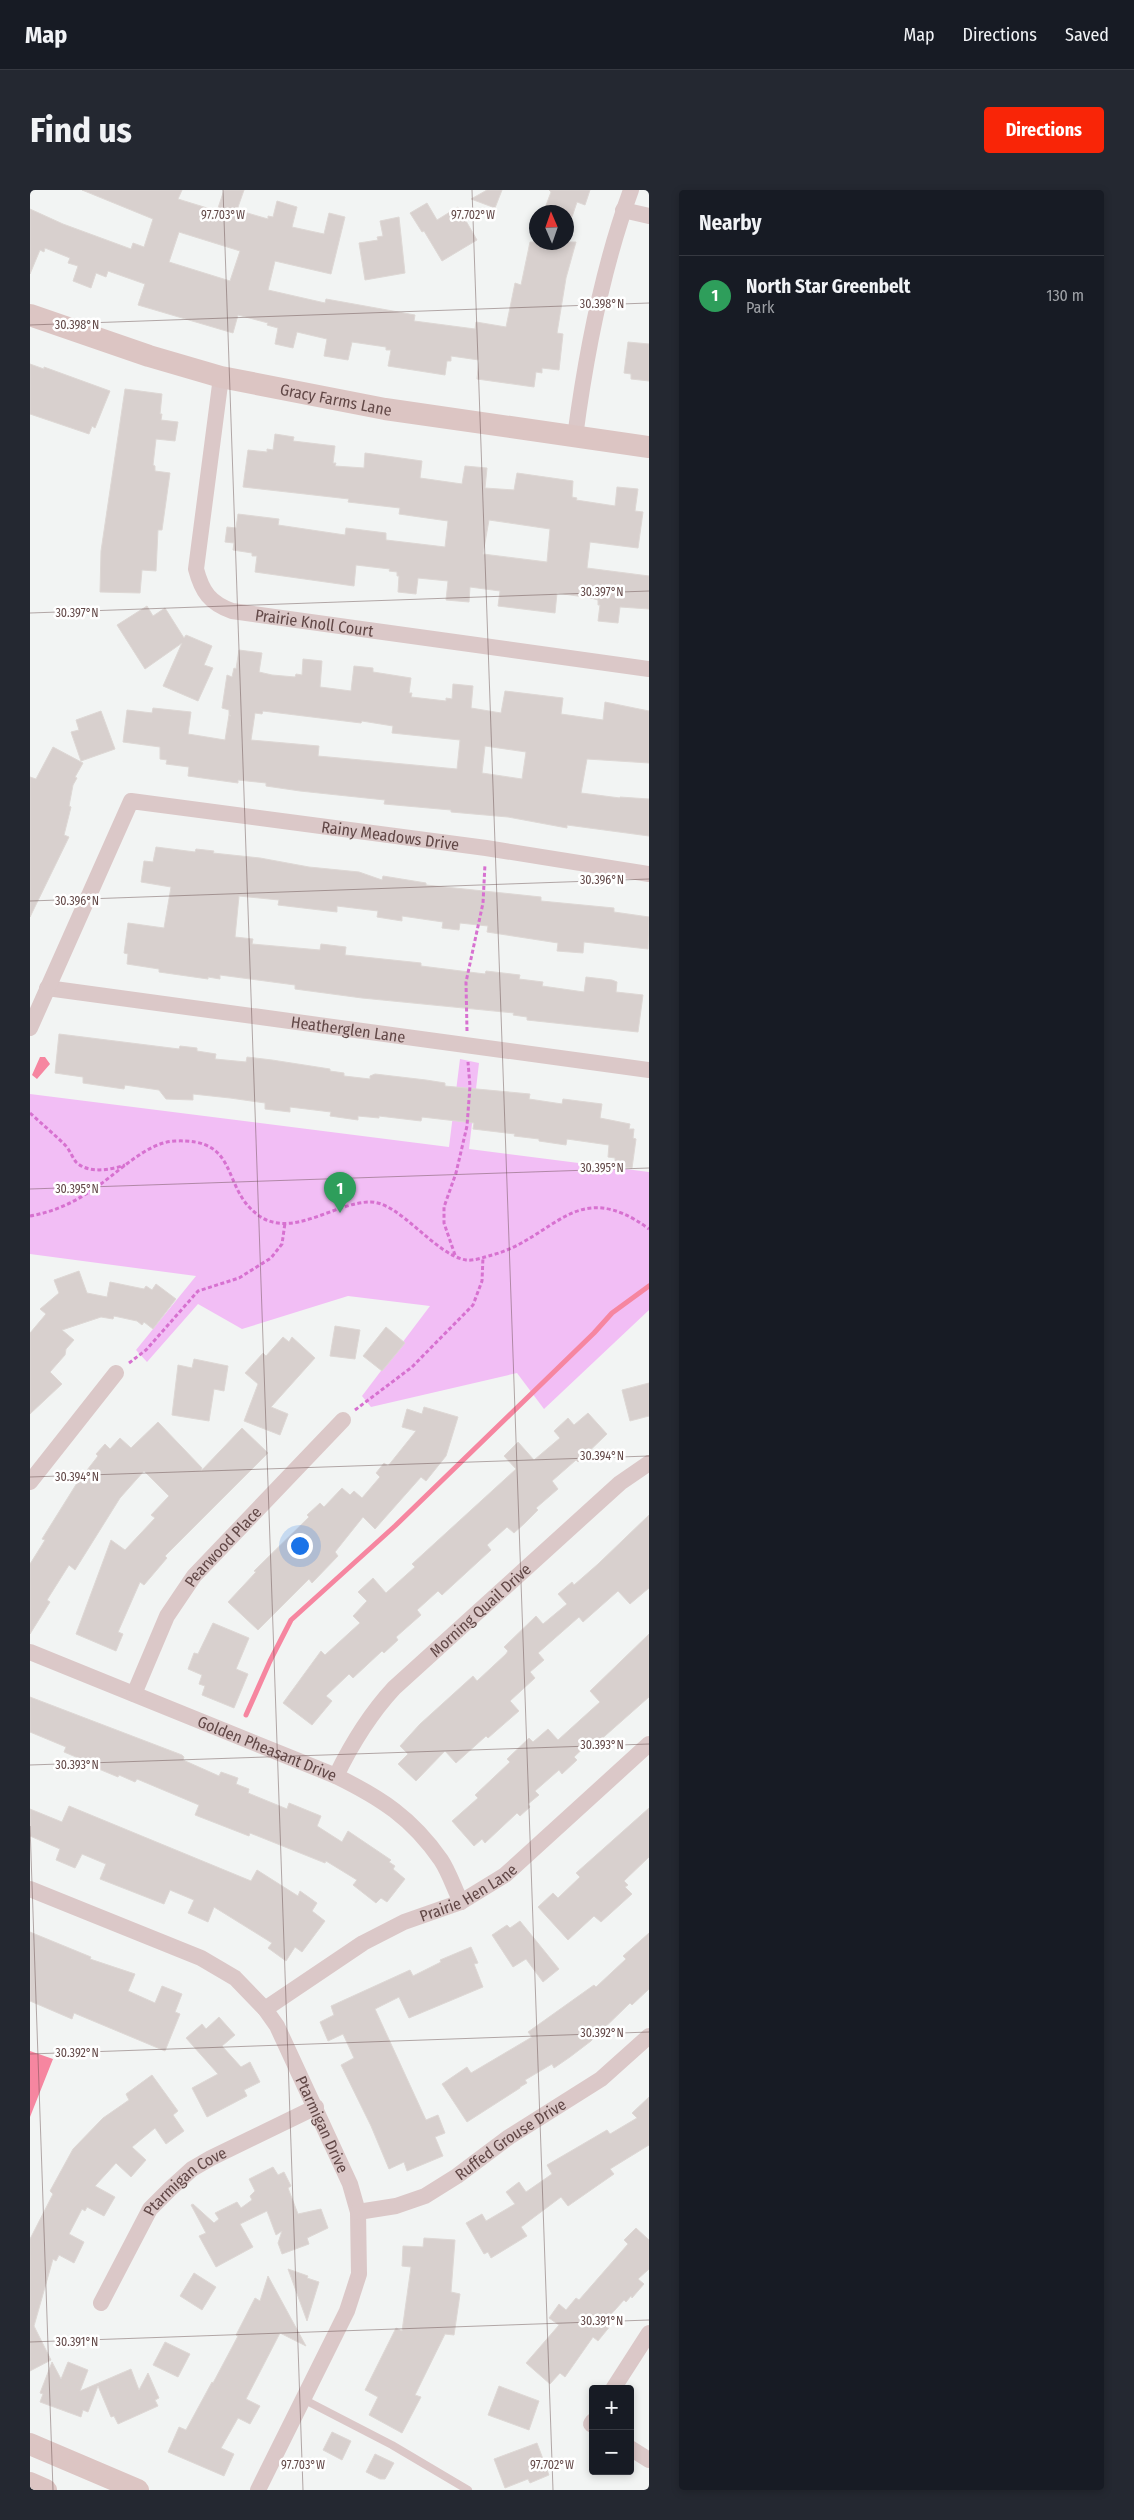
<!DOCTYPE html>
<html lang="en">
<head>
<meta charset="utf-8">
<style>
  :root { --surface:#171b24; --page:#242831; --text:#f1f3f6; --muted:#9ea1a6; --line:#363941; --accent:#f92507 }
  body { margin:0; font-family:"Fira Sans Condensed",sans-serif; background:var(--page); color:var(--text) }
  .controls { position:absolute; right:15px; bottom:15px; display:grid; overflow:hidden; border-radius:5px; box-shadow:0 2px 8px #0003 }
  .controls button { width:45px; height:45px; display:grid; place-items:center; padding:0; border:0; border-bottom:1px solid var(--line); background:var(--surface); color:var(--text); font:25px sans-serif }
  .compass { position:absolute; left:499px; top:15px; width:45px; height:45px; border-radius:50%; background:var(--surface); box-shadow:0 2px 8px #0003; rotate:358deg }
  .you { position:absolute; left:269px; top:1355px; width:18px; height:18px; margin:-12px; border:4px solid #fff; border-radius:50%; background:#1a73e8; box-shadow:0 0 0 8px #1a73e833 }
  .badge { display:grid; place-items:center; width:32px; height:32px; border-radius:50%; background:var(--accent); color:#fff; font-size:16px; font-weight:700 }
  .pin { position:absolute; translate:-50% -41px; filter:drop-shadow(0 1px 2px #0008) }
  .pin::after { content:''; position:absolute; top:26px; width:18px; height:15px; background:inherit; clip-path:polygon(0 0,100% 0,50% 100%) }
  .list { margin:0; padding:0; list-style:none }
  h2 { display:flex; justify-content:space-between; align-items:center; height:65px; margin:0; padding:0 20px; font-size:21px }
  h2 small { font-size:16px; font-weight:400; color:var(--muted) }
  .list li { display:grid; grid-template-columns:32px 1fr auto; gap:15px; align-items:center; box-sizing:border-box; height:80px; padding:0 20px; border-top:1px solid var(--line) }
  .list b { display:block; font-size:19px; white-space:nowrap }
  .list p { margin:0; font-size:16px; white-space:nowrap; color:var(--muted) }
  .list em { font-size:16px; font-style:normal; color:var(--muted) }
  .map { position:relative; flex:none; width:619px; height:2300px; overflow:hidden; border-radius:5px }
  header { display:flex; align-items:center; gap:30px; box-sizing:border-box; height:70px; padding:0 25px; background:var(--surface); border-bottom:1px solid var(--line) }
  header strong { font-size:24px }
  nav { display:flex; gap:28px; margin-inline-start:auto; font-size:18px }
  .intro { display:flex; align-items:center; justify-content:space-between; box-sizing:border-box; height:120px; padding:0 30px }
  h1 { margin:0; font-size:35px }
  .button { padding:12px 22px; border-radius:5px; background:var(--accent); color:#fff; font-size:18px; font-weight:700 }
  main { display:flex; gap:30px; padding:0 30px }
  aside { flex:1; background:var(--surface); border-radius:5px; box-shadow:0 2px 8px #0003 }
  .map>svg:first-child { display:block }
</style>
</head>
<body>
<header>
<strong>Map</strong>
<nav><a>Map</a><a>Directions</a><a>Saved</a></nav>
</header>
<div class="intro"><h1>Find us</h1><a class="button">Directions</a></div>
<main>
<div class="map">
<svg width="619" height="2300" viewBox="0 0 619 2300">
  <rect width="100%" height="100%" fill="#f2f4f3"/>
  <!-- green -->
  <path fill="#f2bef5" d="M430,869l19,4 -10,86 180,23v138l-105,99 -27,-36 -146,34 -9,-11 68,-90 -82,-10 -106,33 -44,-25 -51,58 -11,-12 60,-74 -166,-22v-160l419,53z"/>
  <!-- water -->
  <path fill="#f686a0" d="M10,867h5l5,7 -13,15 -5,-4z
    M0,1861l23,8 -23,58z"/>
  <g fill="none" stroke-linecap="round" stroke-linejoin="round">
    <!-- stream -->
    <path stroke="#f686a0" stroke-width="5" d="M216,1525l24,-54 21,-41 104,-94 199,-193 18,-20 37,-27"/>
  </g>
  <!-- building -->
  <path fill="#d8d0ce" stroke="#ded8d5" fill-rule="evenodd" d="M52,0h100l-4,9 39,12 7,-21h20l-7,20 31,9v-3l5,1 4,-16 20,6 -5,20 32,7 5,-21 16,4 -14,57 -56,-13 -7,29 57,13 1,-4 89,16 -1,6 61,8 1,-7 30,5 9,-44 6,2 9,-43h46l-10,36 -9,55 6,1 -4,36 -17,-2v5l-6,-1 -2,15 -57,-8 2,-19 -28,-4v5h-4l-2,14 -57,-9 3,-16h-5v-3l-34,-5 -4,18 -24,-4 3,-17 -30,-7 -4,16 -18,-4 3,-16 -11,-3 1,-2 -30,-8 -5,18 -95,-28 7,-21 -37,-13 -2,6 -10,-4 -5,15 -18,-7 5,-15 -10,-3 2,-5 -25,-10 -1,4 -4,-2 -10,24v-65l33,15 68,25 2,-6 11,4 9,-28zM149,42l61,19 -10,30 -61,-19z
    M457,0h15l-7,18 -24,-9z
    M519,0h41l-5,15 -8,-3 -5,15 -6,-2v-3l-21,-4 6,-16z
    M397,13l10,17 21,-13 19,33 -35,21 -18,-30 -2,1 -12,-19z
    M369,27l6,56 -40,7 -6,-37 19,-3 -1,-3 6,-1 -3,-15z
    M598,152l21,2v37l-18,-2v-5l-7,-1z
    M0,174l14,5v-2l66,24 -15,37 -3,-2 -3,8 -59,-20z
    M95,199l37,5 -2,20h2l-1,6 17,2 -3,19 -19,-2 -3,26 2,1v5l15,2 -8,57h-4l-2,41 -14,-1 -2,23 -40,-1 1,-41z
    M245,244l19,3 -1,4 42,5 -2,17h3l-1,3 29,2 1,-15 57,8 -2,17 42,6 3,-18 22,2 -2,20 29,2 3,-17 56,8 -1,16 5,1 -1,2 39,6 2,-19 21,2 -3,22 8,1 -5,36 -48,-6 -3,26 62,8v33l-29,-2 -2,16 -20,-2 2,-16h-2v-5l-7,-2 -34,-5 -2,20 -57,-7 2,-15 -30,-4 -1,15 -23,-2 2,-19 -30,-3 -2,16 -18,-2 1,-16h-2v-4l-8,-1 1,-2 -34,-4 -2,21 -99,-14 2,-16h-5v-3l-19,-3 1,-7 -9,-1 2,-15 9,1 2,-14 41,5 -1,6 67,10 1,-7 40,5v7l59,7 3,-26 -49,-7 1,-6 -52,-6 1,-3 -106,-12 5,-37 19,2v-3l6,1zM459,330l61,9 -3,33 -64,-8z
    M117,416l6,10 12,-8 19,30 2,-3 26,11 -8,19 9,3 -15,33 -35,-15 19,-43 -37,26 -28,-44z
    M209,460l23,3 -3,19 13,3 23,2 1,-3 6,1 1,-16 19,2 -2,26 31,4 3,-25 19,2v4l38,6 -2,15h3l-1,4 35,4v-3l6,1 1,-15 20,2 -2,22 30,5 4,-22 58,7 -2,16 42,6 2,-18 44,9v52l-62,-4 -6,34 39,5v-1l29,2v37l-82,-11v3l-59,-11 -57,-5v-2l-67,-6 1,-4 -85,-9 -34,-5v-3l-28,-3v3l-50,-7 1,-9 -23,-3 1,-4 -7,-1v-12l-37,-5 4,-32 25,3 1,-5 38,4 -3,22 37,6 4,-25 2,1 -2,-1v-5l-7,-2 5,-33 5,2 2,-9 2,1zM233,521l98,12 1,-2 31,5 -1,7 68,7 -3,29 -139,-13 1,-10 -68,-6 4,-27 7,1zM455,556l41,6 -4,27 -40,-6z
    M71,521l14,38 -34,12 -10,-29 8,-2 -3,-10z
    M23,557l30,16 -8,14 2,1 -4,7 -4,21 2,1 -7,28 5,2 -39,80v-140l6,2z
    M126,657l39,5 1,-3 18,2 -1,2 47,5 49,9 50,5 23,8 1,-4 43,7v2l115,12v4l73,7v4l35,5 -1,32 -64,-7 -1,11 -26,-2 1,-8 -71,-11 1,-6 -28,-3 -1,7 -17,-2 1,-6 -41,-6v5l-25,-4 1,-6 -41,-5v6l-59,-7 1,-5 -40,-4 -4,41 18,2 -1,5 68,6 1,-6 25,3 -1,8 76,8v3l64,8 1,-3 34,4 -1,4 24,3 -1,4 42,6 2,-15 26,3 5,2 -1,10 27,3 -5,37 -111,-12v-3l-14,-2 1,-2 -152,-15 -67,-9v-4l-75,-10v4l-12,-2v2l-49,-7v-3l-32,-5 1,-10 -4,-1 4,-30 36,5 7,-41 -30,-5 3,-21 9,1z
    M29,844l120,15 1,-3 17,2v3l19,3 -1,5 31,3 1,-5 25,3 58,9v2l14,2v3l26,3v-3l5,-2 51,6 19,3v3l85,8 -1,5 33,5 1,-5 39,5 -2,14 30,6 -1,5h5l-1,9 3,1 -4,29 -17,-2v-8l-7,-1 1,-12 -42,-6 -1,6 -27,-4v-2l-25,-3 1,-2 -42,-5 1,-6 -52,-6 -1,4 -42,-5v2l-21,-2v4l-28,-4 1,-4 -41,-5v5l-25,-3v-6l-35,-5 -37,-4v6l-27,-1 -7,-9 -34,-5 -1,4 -41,-6v-6l-28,-4z
    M49,1081l8,22 20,4 3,-15 34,7 2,-3 6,4 4,-6 20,15 -23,30 -9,-7 -2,3 -5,-4 -23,-5 -1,3 -12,-2 -39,13 12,10 -8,9 -1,6 -15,17 12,12 -32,30v-81l16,-19 -6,-5 19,-16 -5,-13z
    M305,1136l25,4 -5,29 -25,-3z
    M356,1137l19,16 -23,28 -19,-15z
    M253,1147l6,5 3,-5 23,21 -44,49 17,7 -8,21 -36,-14 14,-37 -13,-11 18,-20 3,3z
    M164,1169l34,7 -4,25 -10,-2 -5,32 -37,-6 6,-50 14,3z
    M619,1193v33l-19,5 -8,-31z
    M394,1217l34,10 -12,39 -20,25 -5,-4 -46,52 -12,-12 -28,35 3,4 -26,27 -3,-4 -51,51 -30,-28 28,-30 -2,-1 55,-54 -2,-2 13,-12 4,4 18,-19 8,7 4,-4 8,7 18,-21 -4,-4 8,-10 4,3 28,-35 -14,-4 5,-18 15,5z
    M558,1223l19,21 -29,28 -2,-2 -24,21 6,8 -22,19 2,2 -13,13 -11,10 -7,-6 -20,18 4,5 -49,45 -4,-4 -21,19 4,5 -25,22 2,3 -14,13 -2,-2 -29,27 -4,-4 -23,22 6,5 -20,24 -29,-22 38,-52 4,4 35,-32 -7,-7 14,-15 -9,-9 15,-14 13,15 29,-26 -3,-3 104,-95 -12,-13 14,-14 16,18 26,-22 -6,-7 14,-13 6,7z
    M128,1232l44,46 -1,3 41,-43 26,25 -103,103 2,2 -23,27 -4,-3 -22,50 5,2 -7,17 -40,-17 35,-94 14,10 30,-32 -4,-3 18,-19 -25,-25 -24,27 -45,72 -6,-5 -22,35 3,2 -20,32v-70l15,-24 -3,-1 35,-56 21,-27 -2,-2 9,-10 5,5 10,-11 11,10z
    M619,1325v73l-19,16 -12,-13 -35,31 -4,-5 -41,36 6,7 -14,12 5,6 -25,23 9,10 -31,27 -2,-2 -30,27 -11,-12 -29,30 -18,-17 10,-10 -8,-8 20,-22 53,-48 4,5 29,-27 2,-3 -4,-4 32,-31 7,8 24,-20 -9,-10 14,-12 2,3 24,-21z
    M183,1433l36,15 -13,31 12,5 -14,34 -32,-13 3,-9 -6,-2 3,-9 -14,-6 6,-16 4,1z
    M619,1444v63l-52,46 -4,-4 -19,18 3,3 -15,14 -3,-4 -24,21 4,4 -11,9 2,3 -10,9 -3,-3 -32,30 -3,-4 -8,7 -22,-25 26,-23 -3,-3 35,-33 -3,-3 22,-21 4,4 15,-13 10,11 42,-38 -10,-11z
    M0,1507l152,58 2,2 -1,3 36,16 2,-4 17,6 -2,6 13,5 -1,4 39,16 2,-6 32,13 -4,10 25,16 6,-11 43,29 -2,2 6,4 -2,3 12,10 -18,23 -6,-4 -5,5 -23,-18 4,-5 -31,-19 -1,2 -75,-30 -1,3 -54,-21 4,-10 -62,-26 -2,3 -16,-7 -1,2 -24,-10 1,-2 -31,-13 2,-5 -36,-15z
    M39,1616l182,75 6,-11 41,26 2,-5 17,12 -5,8 13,10 -23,31 -7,-5 -9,14 -18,-13 4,-5 -58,-36 -6,15 -20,-9 6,-13 -24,-10 -6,14 -64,-25 6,-15 -24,-10 -7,14 -19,-8 4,-11 -30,-13v-27l32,13z
    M619,1618v49l-25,24 4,4 -3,2 7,7 -31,28 -7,-6 -26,24 -30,-33 15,-14 5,5 22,-21 -4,-4z
    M490,1731l39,48 -16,13 -17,-23 -13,8 -21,-32 15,-10 3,3z
    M0,1742l61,25 -1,2 45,15 -7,17 27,12 7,-17 20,8 -7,18 5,2 -15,37 -91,-38 -2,6 -42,-18z
    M619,1743v56l-17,16 -2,-2 -39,38 -21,16 -16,11 -2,-4 -27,16 2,3 -7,4v1l-53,34 -25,-38 25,-17 4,6 61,-36 -4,-5 66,-47 2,2 30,-28 -3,-3z
    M441,1757l7,16 -4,1 9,23 -74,31 -10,-21 -24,12 51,111 12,-5 7,18 -10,4 8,19 -36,15 -3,-9 -15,7 -18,-43 -30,-61 13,-7 -11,-24 -15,7 -8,-19 14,-7 -3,-9 79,-36 3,6 28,-14 -1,-2z
    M189,1827l16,18 -13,11 19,21 9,-5 10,20 -16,8 3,6 -40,21 -15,-29 26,-14 -32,-36 16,-14 4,5z
    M122,1885l26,36 -5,4 11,16 -18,13 -11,-16 -23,19 14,13 -15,17 -15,-14 -21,23 20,11 -11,19 -17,-9 -2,4 -3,-2 -13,25 15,8 -10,21 -15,-8 -3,6 -3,-2 -19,67 17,34 -21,11v-132l23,-45 -3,-3 23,-42 30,-31 26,-18 -3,-6z
    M619,1907v48l-39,24 4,5 -46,32 -7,-9 -40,30 6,9 -36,22 -3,-6 -4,2 -18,-31 16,-9 4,7 29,-17 -9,-12 13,-10 7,10 26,-18 -5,-9 60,-35 3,4 27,-16 -5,-5z
    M243,1977l5,8 6,-3 7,14 -3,2 10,26 23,-5 7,19 -21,10 2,6 -27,10 -4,-11 4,-12 -6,4 -9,-24 -27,13 13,23 -37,20 -17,-31 7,-3 -15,-28 2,-1 21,19 5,-4 -4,-6 22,-11 4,6 11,-8 -2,-4 5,-5 -6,-12z
    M606,2038l13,12v29l-11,10 6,5 -12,14 -1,-2 -5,6 -2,-2 -18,20 5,5 -13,16 -5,-4 -28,40 -5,-4 -10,11 -24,-21 33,-38 -10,-7 10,-14 7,6 10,-12 3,2 49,-56 -4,-4z
    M394,2048l31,2 -4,52 9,2 -6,41 -9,-1 -30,61 6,2 -19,36 -33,-18 9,-18 -13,-7 31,-62 6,3 9,-64 -9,-1 1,-20 20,1z
    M258,2079l20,7 -1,2 12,4 -12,39z
    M164,2083l22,14 -14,23 -22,-14z
    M238,2086l38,70 -26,-13 -34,66 14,7 -10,18 -12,-6 -17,30 13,6 -10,22 -56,-24 11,-25 7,3 26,-48 1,1 25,-47 -2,-1 19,-37 5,3z
    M135,2152l25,12 -12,23 -25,-12z
    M22,2172l9,17 7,-17 20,8 -8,21 51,-22 8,21 9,-17 11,25 -4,2 3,6 -40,18 -4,-8 -3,1 -13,-31 -10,26 -5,-2 -2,7 -41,-15 3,-8 -3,-1z
    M469,2196l40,15 -10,29 -41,-15z
    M302,2242l19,9 -9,19 -19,-10z
    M507,2253l12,32 -19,8 -2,-4 -23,9 -11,-29z
    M345,2264l19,9 -9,16h-5l-14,-7z"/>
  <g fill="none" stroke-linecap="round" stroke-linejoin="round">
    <!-- path -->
    <path stroke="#d771d0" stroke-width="3" stroke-dasharray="4 2.5" stroke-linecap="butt" d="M437,841l-1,-49 17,-79 2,-39
      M0,923c12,11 24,21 35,32 5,5 7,12 11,17 12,12 35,8 49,3
      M0,1026c23,-4 43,-13 62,-26 24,-15 54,-48 83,-49 66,-3 45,46 83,74 33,25 77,-13 112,-13 29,-1 65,53 96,58 8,1 19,-3 26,-5 62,-16 84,-80 157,-26
      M425,1065l-11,-32v-16l12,-34 11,-47 3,-40 -2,-24
      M99,1173l17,-13 52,-59 41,-13 32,-20 11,-14 3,-21
      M325,1220l57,-43 61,-62 9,-24 1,-24"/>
    <!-- lane -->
    <path stroke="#dbc8c8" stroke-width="8" d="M273,2209l89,46 76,45"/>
    <!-- street -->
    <g stroke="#dbc8c8" stroke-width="16">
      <path d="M593,20l26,6"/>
      <path id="s1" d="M191,187l-25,192c6,23 14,34 36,42l417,58"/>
      <path d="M545,247c11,-84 27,-168 56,-247"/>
      <path id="s2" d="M17,798l602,82"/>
      <path id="s3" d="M0,838l101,-227 355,47 163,26"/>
      <path d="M0,1292l86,-109"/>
      <path id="s4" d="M0,1462l306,124c45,22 76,42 105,84 8,12 13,28 20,42"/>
      <path id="s5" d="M104,1504l33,-78 27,-40 149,-156"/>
      <path id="s6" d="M306,1586c16,-33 33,-61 58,-88l226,-205 29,-20"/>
      <path id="s7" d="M0,1699l171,69 34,20 30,31 12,17 73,158 8,28 1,62 -12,37 -89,179"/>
      <path id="s8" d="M235,1819l98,-66 41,-21 57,-20 44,-27 144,-131"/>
      <path id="s9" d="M328,2022l38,-6 29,-10 32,-20 52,-39 92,-58 48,-43"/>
      <path id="s10" d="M71,2113l49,-94 20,-20 22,-20 19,-11 105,-51"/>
      <path d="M583,2199l36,-56"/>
      <path d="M563,2231l-2,3 2,1"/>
      <path d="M600,2258l19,12"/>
    </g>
    <!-- secondary -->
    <g stroke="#dcc5c3" stroke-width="22">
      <path id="s11" d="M0,125l119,41 72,21 164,32 264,38"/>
      <path d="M0,2254l108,46"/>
      <path d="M0,2293l16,7"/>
    </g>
  </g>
  <!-- ticks -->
  <path fill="none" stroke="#624847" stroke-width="1" stroke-opacity="0.45" d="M193,0l80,2300M442,0l81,2300M0,135l619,-22M0,423l619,-22M0,711l619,-22M0,999l619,-21M0,1287l619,-21M0,1575l619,-21M0,1636l23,664M0,1864l619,-22M0,2152l619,-22"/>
  <g text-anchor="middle" stroke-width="5" stroke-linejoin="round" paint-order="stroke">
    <!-- street labels -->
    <g font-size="16" fill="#624847" stroke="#fff">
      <text dy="6" stroke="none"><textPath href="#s11" startOffset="318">Gracy Farms Lane</textPath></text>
      <text dy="6" stroke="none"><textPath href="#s1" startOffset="335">Prairie Knoll Court</textPath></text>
      <text dy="6" stroke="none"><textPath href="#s3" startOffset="510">Rainy Meadows Drive</textPath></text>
      <text dy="6" stroke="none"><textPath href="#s2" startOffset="304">Heatherglen Lane</textPath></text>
      <text dy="6" stroke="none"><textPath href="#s5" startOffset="174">Pearwood Place</textPath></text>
      <text dy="6" stroke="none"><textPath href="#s6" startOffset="222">Morning Quail Drive</textPath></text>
      <text dy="6" stroke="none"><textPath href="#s4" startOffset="256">Golden Pheasant Drive</textPath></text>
      <text dy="6" stroke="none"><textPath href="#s8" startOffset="235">Prairie Hen Lane</textPath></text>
      <text dy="6" stroke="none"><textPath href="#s7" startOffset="396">Ptarmigan Drive</textPath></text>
      <text dy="6" stroke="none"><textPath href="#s9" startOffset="172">Ruffed Grouse Drive</textPath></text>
      <text dy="6" stroke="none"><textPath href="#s10" startOffset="151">Ptarmigan Cove</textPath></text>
    </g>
  </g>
  <g font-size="12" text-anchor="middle" fill="#624847" stroke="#fff" stroke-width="5" stroke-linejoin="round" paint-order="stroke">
    <text x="193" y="29">97.703°W</text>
    <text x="443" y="29">97.702°W</text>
    <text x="572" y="118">30.398°N</text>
    <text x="47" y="139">30.398°N</text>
    <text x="572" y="406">30.397°N</text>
    <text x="47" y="427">30.397°N</text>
    <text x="572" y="694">30.396°N</text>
    <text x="47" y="715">30.396°N</text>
    <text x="572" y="982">30.395°N</text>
    <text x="47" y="1003">30.395°N</text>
    <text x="572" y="1270">30.394°N</text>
    <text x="47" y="1291">30.394°N</text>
    <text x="572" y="1559">30.393°N</text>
    <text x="47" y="1579">30.393°N</text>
    <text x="572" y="1847">30.392°N</text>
    <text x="47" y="1867">30.392°N</text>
    <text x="572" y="2135">30.391°N</text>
    <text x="47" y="2156">30.391°N</text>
    <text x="273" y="2279">97.703°W</text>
    <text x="522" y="2279">97.702°W</text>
  </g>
</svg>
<div class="controls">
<button>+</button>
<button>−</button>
</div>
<svg class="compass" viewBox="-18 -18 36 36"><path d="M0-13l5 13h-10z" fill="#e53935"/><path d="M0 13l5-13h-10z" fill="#9ea1a6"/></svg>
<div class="you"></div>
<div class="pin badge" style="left:310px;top:1023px;background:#2e9e5b">1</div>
</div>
<aside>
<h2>Nearby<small></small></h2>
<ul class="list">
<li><span class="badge" style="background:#2e9e5b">1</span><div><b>North Star Greenbelt</b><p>Park</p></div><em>130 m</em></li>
</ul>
</aside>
</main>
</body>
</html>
